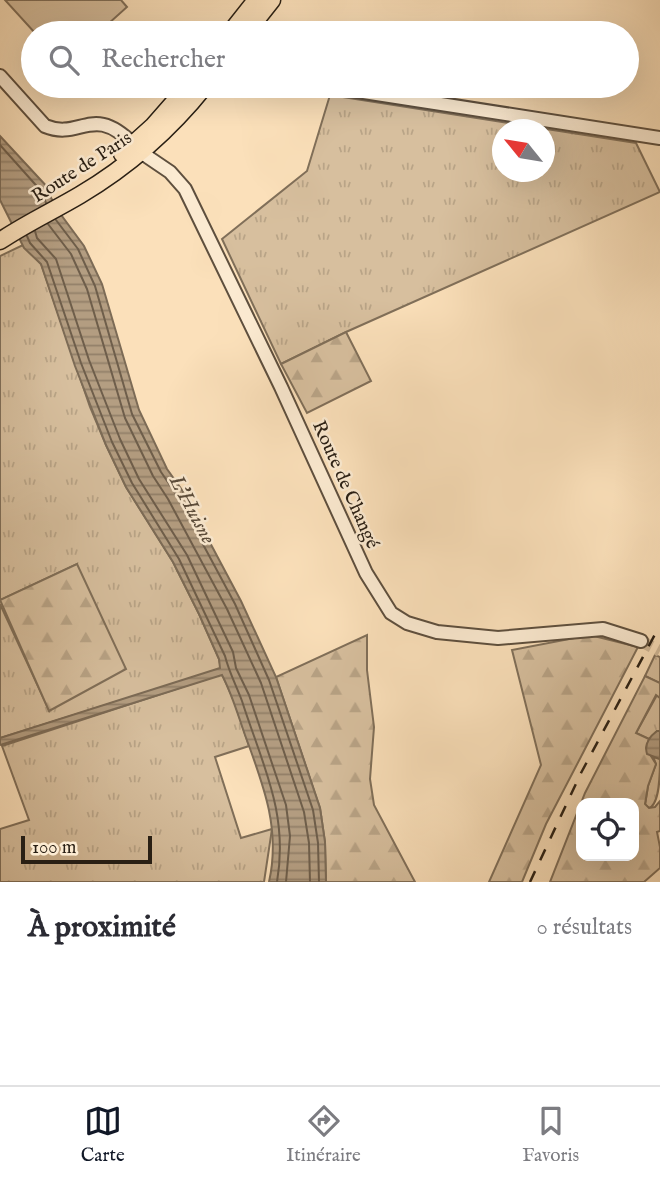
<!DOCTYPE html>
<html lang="fr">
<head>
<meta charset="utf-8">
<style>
  :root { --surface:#fff; --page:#f2f2f3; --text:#2b2b33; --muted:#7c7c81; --line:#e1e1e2; --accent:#111827 }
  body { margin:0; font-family:"IM FELL English",serif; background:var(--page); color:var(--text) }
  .controls { position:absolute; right:21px; bottom:21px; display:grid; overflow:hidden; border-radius:14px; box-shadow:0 7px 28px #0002 }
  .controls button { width:63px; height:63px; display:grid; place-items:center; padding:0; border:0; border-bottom:2px solid var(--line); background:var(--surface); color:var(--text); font:35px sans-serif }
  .compass { position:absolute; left:492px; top:119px; width:63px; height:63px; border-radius:50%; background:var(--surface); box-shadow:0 7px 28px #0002; rotate:300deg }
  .scale { position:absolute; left:21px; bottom:18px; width:131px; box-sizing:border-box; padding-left:7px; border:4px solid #291f14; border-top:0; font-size:19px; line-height:24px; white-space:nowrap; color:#291f14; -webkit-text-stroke:5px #fcebd2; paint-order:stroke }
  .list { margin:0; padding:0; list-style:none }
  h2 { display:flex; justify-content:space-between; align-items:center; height:91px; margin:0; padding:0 28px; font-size:30px }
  h2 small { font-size:23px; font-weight:400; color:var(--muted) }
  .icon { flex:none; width:38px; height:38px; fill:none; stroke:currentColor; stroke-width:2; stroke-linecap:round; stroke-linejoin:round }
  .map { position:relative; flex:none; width:660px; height:882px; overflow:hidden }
  .search { position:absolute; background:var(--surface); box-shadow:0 7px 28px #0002; left:21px; right:21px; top:21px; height:77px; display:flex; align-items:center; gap:18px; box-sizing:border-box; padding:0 24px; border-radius:38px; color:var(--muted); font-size:26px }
  .sheet { height:203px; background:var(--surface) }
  nav { display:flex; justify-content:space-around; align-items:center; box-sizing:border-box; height:98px; border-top:2px solid var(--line); background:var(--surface); font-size:19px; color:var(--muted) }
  nav a { display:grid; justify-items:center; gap:4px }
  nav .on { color:var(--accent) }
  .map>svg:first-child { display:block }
</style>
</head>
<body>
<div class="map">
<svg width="660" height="882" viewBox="0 0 660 882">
  <defs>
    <pattern id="grass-tufts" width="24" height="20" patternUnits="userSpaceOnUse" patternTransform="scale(1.75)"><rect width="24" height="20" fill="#d7bf9e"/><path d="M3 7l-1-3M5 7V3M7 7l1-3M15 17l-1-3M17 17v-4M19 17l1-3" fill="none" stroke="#b9a487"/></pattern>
    <pattern id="forest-firs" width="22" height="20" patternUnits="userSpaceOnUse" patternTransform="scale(1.75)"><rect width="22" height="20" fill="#d7bf9e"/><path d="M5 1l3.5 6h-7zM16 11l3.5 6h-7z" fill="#b9a487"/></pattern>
    <pattern id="water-rules" width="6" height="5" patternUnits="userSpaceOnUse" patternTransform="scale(1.75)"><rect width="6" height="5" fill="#b49e82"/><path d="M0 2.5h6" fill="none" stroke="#928069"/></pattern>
  </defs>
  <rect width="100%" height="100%" fill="#fbe0ba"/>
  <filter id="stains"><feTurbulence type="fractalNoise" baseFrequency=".00286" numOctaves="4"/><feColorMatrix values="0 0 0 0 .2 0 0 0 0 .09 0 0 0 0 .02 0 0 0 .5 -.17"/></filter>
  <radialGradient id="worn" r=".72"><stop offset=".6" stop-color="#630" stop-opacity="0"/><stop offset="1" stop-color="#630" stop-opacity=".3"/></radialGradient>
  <!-- grass -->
  <path fill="url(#grass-tufts)" stroke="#806f59" stroke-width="2" fill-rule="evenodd" d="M330,95l306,48 24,49 -314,140 -65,32 -59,-125 85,-68zM503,130h41v42h-41z
    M23,245l18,19 49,143 16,38 20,42 47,75 26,52 20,45 2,10 -221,69v-134l49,106 28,-146 -77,36v-344z
    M655,655l5,2v26l-15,-7z
    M222,674l12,27 15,45 -34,11 26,81 31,-9 -8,53h-264v-53l29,-9 -27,-74z
    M657,695l3,3v33h-3l-8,8 -13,-6z
    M653,757l7,2c0,14 0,45 -11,49l-4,-3 3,-19 8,-22z"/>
  <!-- forest -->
  <path fill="url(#forest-firs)" stroke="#806f59" stroke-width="2" fill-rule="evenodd" d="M346,332l25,49 -64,32 -26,-49z
    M77,564l49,105 -77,42 -49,-111z
    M367,635v35l7,57 -4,52 4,26 41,77h-89l-1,-40 -5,-34 -44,-131z
    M590,635l48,12 -92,177 -24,58h-33l52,-117 -29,-115z
    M645,676l15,7v15l-4,-3 -20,38 13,6 -3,9 10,16 -8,22 -3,18 4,4 6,-1 5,-6v30l-3,1 3,15v21l-16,14h-94l35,-89zM581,803h53v53h-53z"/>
  <!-- garden -->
  <path fill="#d7bf9e" stroke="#806f59" stroke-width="2" d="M5,0h116l6,7 -29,26h-63z"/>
  <!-- water -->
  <path fill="url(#water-rules)" stroke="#7c6b56" stroke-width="2" d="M0,136l50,54v6l9,16 25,34 18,38 37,126 28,59 15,21 59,111 35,76 44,131 5,34 1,40h-57c12,-53 -6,-98 -24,-147 -7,-20 -13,-41 -23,-60l-222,70v-7l220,-70 -1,-9 -20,-45 -26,-52 -47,-75 -20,-42 -31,-79 -34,-102 -17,-16 -24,-48z
    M657,731h3v28l-13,-5c-3,-10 2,-17 10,-23z"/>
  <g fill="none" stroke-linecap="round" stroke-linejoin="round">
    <!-- shore -->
    <path stroke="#6e5e4b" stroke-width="2" d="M0,145l42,47 4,11
      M56,220l22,29 17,37 37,128 29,58 15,22 59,110 34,76 44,130 5,33 1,39
      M48,224l23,30 16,35 38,129 28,58 15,23 59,110 34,74 43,129 5,31 1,39
      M35,231l2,7 19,21 33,101 31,79 19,40 48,76 46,97 3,16 13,27 37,110 4,31 -4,46
      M27,236l3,7 17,19 34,101 31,79 20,41 47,76 46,97c4,16 11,29 17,45 20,63 47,112 35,181"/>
    <!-- minor-tunnel -->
    <path stroke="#d1b999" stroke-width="12" stroke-dasharray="12 6" stroke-linecap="butt" d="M641,641l19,10"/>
    <defs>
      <path id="minor" d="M0,76l45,50c36,15 47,-24 89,19
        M325,86l335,52
        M142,153l28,19 15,17 96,198 85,186 25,40 16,10 30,9 61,6 105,-9 38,12"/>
      <path id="major" d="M230,33l26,-33
        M246,33l26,-33
        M122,154l31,-28 35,-40
        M0,241c25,-17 53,-30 80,-46 49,-29 89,-64 125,-109"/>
    </defs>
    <!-- minor casing -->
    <use href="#minor" stroke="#5e4f3e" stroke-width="16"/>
    <!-- major casing -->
    <use href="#major" stroke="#291f14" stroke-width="19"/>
    <!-- minor -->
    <use href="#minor" stroke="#fcebd2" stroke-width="12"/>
    <!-- major -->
    <use href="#major" stroke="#fbe0ba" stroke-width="16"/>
    <!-- rail -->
    <path stroke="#291f14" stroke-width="2.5" stroke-dasharray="12 12" stroke-linecap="butt" d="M530,882l51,-109 79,-148"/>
  </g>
  <g text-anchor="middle" stroke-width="5" stroke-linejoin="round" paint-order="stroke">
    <!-- street labels -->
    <g font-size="19" fill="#291f14" stroke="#fcebd2">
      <text transform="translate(81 166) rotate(-33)" y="7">Route de Paris</text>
      <text transform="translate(347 484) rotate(66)" y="7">Route de Changé</text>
    </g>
    <!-- water labels -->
    <g font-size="21" font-style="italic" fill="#5a4b3a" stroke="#fcebd2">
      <text transform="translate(193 509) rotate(62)" y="7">L'Huisne</text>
    </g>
  </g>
  <rect width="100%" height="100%" filter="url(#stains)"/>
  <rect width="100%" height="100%" fill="url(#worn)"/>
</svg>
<div class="controls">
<button><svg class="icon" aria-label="locate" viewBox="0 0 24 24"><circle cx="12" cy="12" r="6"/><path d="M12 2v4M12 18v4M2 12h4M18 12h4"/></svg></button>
</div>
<svg class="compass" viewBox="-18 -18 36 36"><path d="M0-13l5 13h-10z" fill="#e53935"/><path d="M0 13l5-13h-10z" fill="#7c7c81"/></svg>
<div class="scale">100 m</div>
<div class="search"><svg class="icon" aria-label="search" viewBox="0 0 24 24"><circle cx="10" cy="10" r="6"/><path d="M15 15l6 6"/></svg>Rechercher</div>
</div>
<section class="sheet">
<h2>À proximité<small>0 résultats</small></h2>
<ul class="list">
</ul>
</section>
<nav>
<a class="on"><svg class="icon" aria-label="map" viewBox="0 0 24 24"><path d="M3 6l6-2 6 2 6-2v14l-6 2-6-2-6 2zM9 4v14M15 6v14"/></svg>Carte</a>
<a><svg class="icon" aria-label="directions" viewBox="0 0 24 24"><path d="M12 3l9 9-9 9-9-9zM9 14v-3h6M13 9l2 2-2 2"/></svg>Itinéraire</a>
<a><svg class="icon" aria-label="saved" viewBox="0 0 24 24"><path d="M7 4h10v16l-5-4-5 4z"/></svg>Favoris</a>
</nav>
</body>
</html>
